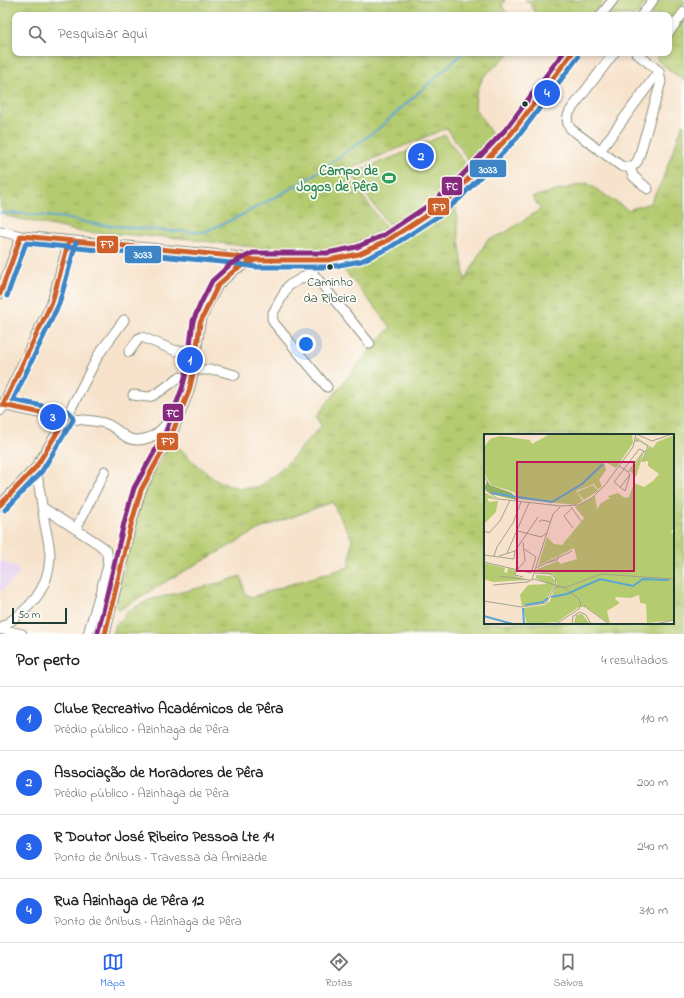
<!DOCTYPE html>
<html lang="pt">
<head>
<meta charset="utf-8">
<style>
  :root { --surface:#fff; --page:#f2f2f2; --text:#222; --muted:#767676; --line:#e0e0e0; --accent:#2563eb }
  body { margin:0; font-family:"Indie Flower",sans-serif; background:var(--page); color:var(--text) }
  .scale { position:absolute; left:12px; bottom:10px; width:55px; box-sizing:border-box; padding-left:4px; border:2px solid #1f3d34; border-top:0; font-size:11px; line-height:14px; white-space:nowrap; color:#1f3d34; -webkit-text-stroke:3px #fdfcf7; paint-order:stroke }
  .you { position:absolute; left:306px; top:344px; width:14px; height:14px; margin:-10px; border:3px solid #fff; border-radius:50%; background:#1a73e8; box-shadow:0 0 0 6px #1a73e833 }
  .badge { display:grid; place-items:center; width:26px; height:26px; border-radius:50%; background:var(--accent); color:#fff; font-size:13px; font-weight:700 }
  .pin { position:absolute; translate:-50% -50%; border:2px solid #fff; box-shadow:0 1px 4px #0006 }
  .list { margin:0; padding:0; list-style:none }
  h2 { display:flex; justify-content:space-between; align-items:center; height:52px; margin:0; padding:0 16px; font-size:17px }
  h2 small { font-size:13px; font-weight:400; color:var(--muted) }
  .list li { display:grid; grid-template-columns:26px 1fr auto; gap:12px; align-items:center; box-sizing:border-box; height:64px; padding:0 16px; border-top:1px solid var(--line) }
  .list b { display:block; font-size:15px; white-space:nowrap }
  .list p { margin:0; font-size:13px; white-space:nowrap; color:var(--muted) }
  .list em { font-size:13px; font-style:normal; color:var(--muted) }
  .icon { flex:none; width:22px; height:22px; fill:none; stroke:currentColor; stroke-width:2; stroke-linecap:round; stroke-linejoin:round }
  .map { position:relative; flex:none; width:684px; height:634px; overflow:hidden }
  .search { position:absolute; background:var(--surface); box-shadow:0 2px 6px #0003; left:12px; right:12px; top:12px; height:44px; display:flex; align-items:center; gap:10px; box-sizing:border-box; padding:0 14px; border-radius:8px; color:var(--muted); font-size:15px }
  .sheet { height:308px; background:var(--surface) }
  nav { display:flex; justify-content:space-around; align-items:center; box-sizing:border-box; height:56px; border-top:1px solid var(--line); background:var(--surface); font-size:11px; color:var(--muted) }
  nav a { display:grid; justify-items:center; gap:2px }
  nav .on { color:var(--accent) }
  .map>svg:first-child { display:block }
</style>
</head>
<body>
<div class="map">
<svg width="684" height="634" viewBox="0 0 684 634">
  <defs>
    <pattern id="grass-tufts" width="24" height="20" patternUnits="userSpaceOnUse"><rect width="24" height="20" fill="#b5cb70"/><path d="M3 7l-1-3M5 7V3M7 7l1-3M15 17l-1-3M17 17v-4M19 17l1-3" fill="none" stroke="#93a65d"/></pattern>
  </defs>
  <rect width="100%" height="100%" fill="#fdfcf7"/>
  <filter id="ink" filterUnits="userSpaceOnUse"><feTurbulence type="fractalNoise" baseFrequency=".025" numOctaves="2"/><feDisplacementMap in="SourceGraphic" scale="8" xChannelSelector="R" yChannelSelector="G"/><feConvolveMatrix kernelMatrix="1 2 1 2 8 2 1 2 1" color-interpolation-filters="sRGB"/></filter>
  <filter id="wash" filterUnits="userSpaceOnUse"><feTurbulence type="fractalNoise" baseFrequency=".012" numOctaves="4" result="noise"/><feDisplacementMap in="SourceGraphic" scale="16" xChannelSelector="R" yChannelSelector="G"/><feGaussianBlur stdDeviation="0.9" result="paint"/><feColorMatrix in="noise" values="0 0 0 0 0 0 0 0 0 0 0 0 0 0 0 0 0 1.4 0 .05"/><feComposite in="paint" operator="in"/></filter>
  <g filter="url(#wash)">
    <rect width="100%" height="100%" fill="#f7e3cc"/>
    <!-- built -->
    <path fill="#e6d3f0" d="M0,560l20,10 -5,9 -15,13z"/>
    <!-- grass -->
    <path fill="url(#grass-tufts)" stroke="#6a8452" fill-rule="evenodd" d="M0,0h505l-3,6 6,9h-493v38h495l-27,24 -7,17 -1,14 21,33 -25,24 -24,-37 -103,43 42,57 -45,22 -48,2 -113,-14 -98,-6 -76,-16 -6,-9z
      M525,0h79l-11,15h-56l-8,-13z
      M619,0h29l-12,15h-28z
      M659,0h25v5l-15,19v-9h-21z
      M684,19v62l-26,-20 -1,-3 1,-5h11v-14z
      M683,124l1,1v509h-572l3,-8 13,-15 21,-11 70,-17 22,-7 4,18 7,3 42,-14 55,-16 3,-28 -20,-37 -70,26 -92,51 -51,31 -3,-5 17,-77 13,-40 26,-49c15,18 39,43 63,48 7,2 17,0 25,0l24,-20 38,-42 -5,-9 38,-48 36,-41 -52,-63h11l21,-7 84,-57 4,40 6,41 22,-41 16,-6 38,-25 -9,-12 55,-14 41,27 22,-7 11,-20zM485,435h188v188h-188z"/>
    <!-- green -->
    <path fill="#b5cb70" stroke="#6a8452" d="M445,135l24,34 -24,24 -50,34 -4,-4 -3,1 -37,-51 61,-23 6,-4z"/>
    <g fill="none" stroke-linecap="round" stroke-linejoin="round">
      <!-- stream -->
      <path stroke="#5aa6d3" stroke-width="2" d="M499,15l3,-3
        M0,213h18l46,5 30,6 75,7 35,1 36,-16 65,-35 73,-52 85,-76"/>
    </g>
  </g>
  <g filter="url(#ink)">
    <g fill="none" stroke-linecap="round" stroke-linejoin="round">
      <defs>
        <path id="minor" d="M601,15l12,-15
          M642,15l11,-15
          M669,32l15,-20
          M614,53l-44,58c-4,7 -4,12 1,18l50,37c7,3 13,1 17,-6l23,-78 -2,-11 -23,-18
          M600,151l59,-80
          M630,167l3,9 15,13
          M0,231l21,5 212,20 22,4
          M314,266l-2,6 58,72
          M312,272l-24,14 -15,27 -1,5 2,5 53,64
          M0,294l21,-58
          M129,352l10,-14 3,-1 34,14 20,-1
          M194,370h23l18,5
          M133,395l15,2 4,-1 10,-6 16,-12 15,-3
          M3,405c22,5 43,10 64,13 12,2 25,2 37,5 18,5 20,23 44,15 15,-5 24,-23 33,-35
          M0,411l52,-109 17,-61
          M0,505l36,-38 30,-49 33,-64 25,-34
          M42,507l58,38 7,7 1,14 -20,68
          M76,529l29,-58
          M0,628c28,-17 49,-37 50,-72 0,-10 -3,-21 -5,-31 -3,-19 -6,-39 -9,-58
          M0,629l22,5
          M105,634l26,-109 10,-35 15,-29 16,-27 17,-43 5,-21 6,-47 7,-17 11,-21 18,-16 19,-9h73l31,-6 26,-12 51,-33 19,-16 56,-59 61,-81"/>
      </defs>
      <!-- minor casing -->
      <use href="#minor" stroke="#8b9080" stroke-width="11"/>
      <!-- minor -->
      <use href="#minor" stroke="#fff" stroke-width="9"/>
      <defs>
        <path id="bus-1" d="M0,294l21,-58 212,20 22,4
          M0,505l36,-38 30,-49 -63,-13 49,-103 17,-61
          M105,634l26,-109 10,-35 31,-56 17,-43 5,-21 6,-47 18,-38 18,-16 19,-9h73l31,-6 26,-12 51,-33 19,-16 56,-59 61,-81"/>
        <path id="bus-2" d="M7,296l19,-53 206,20 23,4h74l32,-6 28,-13 51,-33 20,-17 57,-60 61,-81
          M5,510l37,-39 31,-51 -1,-5 -4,-4 -55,-11 46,-96 17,-61"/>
        <path id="bus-3" d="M98,632l26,-109 10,-35 32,-57 16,-42 5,-20 6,-48 8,-18 11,-22 20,-18 21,-10h74l30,-6 25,-11 50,-33 18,-15 56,-59 57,-76"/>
      </defs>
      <!-- bus-1 casing -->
      <use href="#bus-1" stroke="#fdfcf7" stroke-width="8"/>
      <!-- bus-2 casing -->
      <use href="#bus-2" stroke="#fdfcf7" stroke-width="8"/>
      <!-- bus-3 casing -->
      <use href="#bus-3" stroke="#fdfcf7" stroke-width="8"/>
      <!-- bus-1 -->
      <use href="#bus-1" stroke="#ce612b" stroke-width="5"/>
      <!-- bus-2 -->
      <use href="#bus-2" stroke="#3d85c6" stroke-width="5"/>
      <!-- bus-3 -->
      <use href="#bus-3" stroke="#872a7e" stroke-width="5"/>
    </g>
  </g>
  <!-- icons -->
  <defs>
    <symbol id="stadium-bare" viewBox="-9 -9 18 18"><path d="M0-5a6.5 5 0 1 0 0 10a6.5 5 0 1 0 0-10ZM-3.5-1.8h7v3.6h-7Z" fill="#2e9e5b" stroke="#fdfcf7" stroke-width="2.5" paint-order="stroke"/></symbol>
  </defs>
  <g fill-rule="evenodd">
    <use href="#stadium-bare" x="379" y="168" width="20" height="20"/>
  </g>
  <!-- markers -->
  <g fill="#1f3d34" stroke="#fdfcf7" stroke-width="1.5">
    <circle cx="525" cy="104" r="3.5"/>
    <circle cx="330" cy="267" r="3.5"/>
  </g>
  <g text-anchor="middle" stroke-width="3.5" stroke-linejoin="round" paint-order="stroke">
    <!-- bus labels -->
    <g font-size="13" fill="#1f3d34" stroke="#fdfcf7">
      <text x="330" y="286">Caminho<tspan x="330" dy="16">da Ribeira</tspan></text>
    </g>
    <!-- leisure labels -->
    <g font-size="14" font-weight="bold" fill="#27864d" stroke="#fdfcf7" text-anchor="end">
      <text x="378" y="175">Campo de<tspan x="378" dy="16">Jogos de Pêra</tspan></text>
    </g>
  </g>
  <!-- overview -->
  <g transform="translate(484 434)">
    <rect width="190" height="190" fill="#f7e3cc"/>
    <path d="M66,0h82l1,9 -17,25 -12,-7 2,9 -7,10 3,6 -4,4 -4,-6 -18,7 7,10 -7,4 -58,-6 -4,-7 -23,-7 -7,-12v-26l6,-8 10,-3 30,4 2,4zM190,1v93l-3,4 3,2v86l-27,3 -1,-19 -6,-1 -1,-8 -8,3 -15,-1 -1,2 5,4 -13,8 3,13 -24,-17h-7l-22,15 -30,2 -4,-16 22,-3 5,-4 7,-18 -3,-8 -17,-3v-3l21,-8 2,3 17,-5 -3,-11 -36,18 9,-29 7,7 8,1 22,-27 -9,-11 20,-11 2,13 4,-6 9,-5 -2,-2 10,-3 7,5 4,-1 5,-14 10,4 9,-6 6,-7 -11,-8v-5l-6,1 7,-16 -9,-6 -4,1v-4l17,11 4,-6zM160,18l-8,25 -6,-6zM0,58l14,8 -11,-2 2,4 9,-1 -2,11 -11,11zM0,129l21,5 -1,4 3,1 1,-5 7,2v6l12,4 -34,2 -9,-3zM52,141l15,1 4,4 -1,7 -9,15 -23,4 -2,-11 8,-10 19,-1 -11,-6zM98,180l8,10h-16l2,-9z" fill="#b5cb70"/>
    <path d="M0,41l6,10 22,8 5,7 -26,-6 -7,-6 3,-6z" fill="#90af62"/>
    <path d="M109,51l5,6 -14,9 -7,-8z" fill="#b5cb70"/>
    <path fill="none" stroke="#5aa6d3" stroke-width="2" d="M8,59l60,9 30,-18 21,-20M67,163l16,-3 33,-15 33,7 10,-7 26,1M41,171l18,-3 5,-4M39,174l1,16M0,182l29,8"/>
    <path fill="none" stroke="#a1a18f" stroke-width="1" d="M152,0l16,7 20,-7M151,7h5l8,5 -6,16M135,32l5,3 4,3 1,1 1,2 -5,16 -11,-9 10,-13 15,-20 7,3M144,38l16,-21M136,54l10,-14M0,55l14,10 63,7 18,-1 13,-7 13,-13 28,-38 3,-13M87,73l10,14M87,75l-7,7 9,12M55,88l3,-2 9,2M0,97l5,2 11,-12 10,-21M34,97l23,6 6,-4M23,119l22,-50M0,121l30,4 1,-8M10,122l3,-9 16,-24 8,-21M15,122l16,-5 23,-34M0,128l47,11 5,-16 -12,-8M62,129l11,-3 2,-4M52,134l36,-17M32,135l-1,6 8,2M33,136l8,-9 -2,-19M15,142l31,4M48,145l21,-65 7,-7M9,151l34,-3 7,-3 29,8 16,12M71,153h12l34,-13 73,5M0,167l37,6 25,-4 9,-16 1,-9 -6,-4 -16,-1M100,172l25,18M72,190l23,-15 2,-5 -3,-6M88,190l1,-8 7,-4 6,3 5,9M171,190l19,-4"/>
    <path fill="#c2185b" fill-opacity="0.15" stroke="#c2185b" stroke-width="2" d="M33,28h117v109h-117z"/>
    <rect width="190" height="190" fill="none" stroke="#1f3d34" stroke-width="2"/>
  </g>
  <g stroke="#fdfcf7" stroke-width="1.5">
    <rect x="469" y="159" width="38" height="19" rx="4" fill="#3d85c6"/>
    <rect x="441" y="176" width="22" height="20" rx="4" fill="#872a7e"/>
    <rect x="427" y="197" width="23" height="19" rx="4" fill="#ce612b"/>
    <rect x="96" y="235" width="23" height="19" rx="4" fill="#ce612b"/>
    <rect x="124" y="245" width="38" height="19" rx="4" fill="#3d85c6"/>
    <rect x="162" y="403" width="22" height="19" rx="4" fill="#872a7e"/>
    <rect x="156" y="432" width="23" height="19" rx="4" fill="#ce612b"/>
  </g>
  <g font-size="11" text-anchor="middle" font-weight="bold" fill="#fff">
    <text x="488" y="173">3033</text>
    <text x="452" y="190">FC</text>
    <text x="439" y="211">FP</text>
    <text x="107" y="248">FP</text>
    <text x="143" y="258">3033</text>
    <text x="173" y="417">FC</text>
    <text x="168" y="445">FP</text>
  </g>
</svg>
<div class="scale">50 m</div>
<div class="you"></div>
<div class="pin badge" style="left:190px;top:360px">1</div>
<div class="pin badge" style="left:421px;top:156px">2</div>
<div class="pin badge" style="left:53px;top:417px">3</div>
<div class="pin badge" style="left:547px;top:93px">4</div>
<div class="search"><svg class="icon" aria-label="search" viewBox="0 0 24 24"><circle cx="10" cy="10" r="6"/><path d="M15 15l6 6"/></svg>Pesquisar aqui</div>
</div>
<section class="sheet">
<h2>Por perto<small>4 resultados</small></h2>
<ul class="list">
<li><span class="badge">1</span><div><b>Clube Recreativo Académicos de Pêra</b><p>Prédio público · Azinhaga de Pêra</p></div><em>110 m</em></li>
<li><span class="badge">2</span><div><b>Associação de Moradores de Pêra</b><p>Prédio público · Azinhaga de Pêra</p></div><em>200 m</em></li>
<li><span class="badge">3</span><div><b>R Doutor José Ribeiro Pessoa Lte 14</b><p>Ponto de ônibus · Travessa da Amizade</p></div><em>240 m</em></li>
<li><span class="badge">4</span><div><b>Rua Azinhaga de Pêra 12</b><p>Ponto de ônibus · Azinhaga de Pêra</p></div><em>310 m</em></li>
</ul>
</section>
<nav>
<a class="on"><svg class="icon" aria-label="map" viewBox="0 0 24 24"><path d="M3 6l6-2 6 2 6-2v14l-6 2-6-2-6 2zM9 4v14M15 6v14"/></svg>Mapa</a>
<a><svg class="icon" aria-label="directions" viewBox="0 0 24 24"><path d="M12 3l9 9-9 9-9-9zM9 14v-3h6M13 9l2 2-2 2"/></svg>Rotas</a>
<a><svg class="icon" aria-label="saved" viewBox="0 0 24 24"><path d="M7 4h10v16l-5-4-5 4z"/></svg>Salvos</a>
</nav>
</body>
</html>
